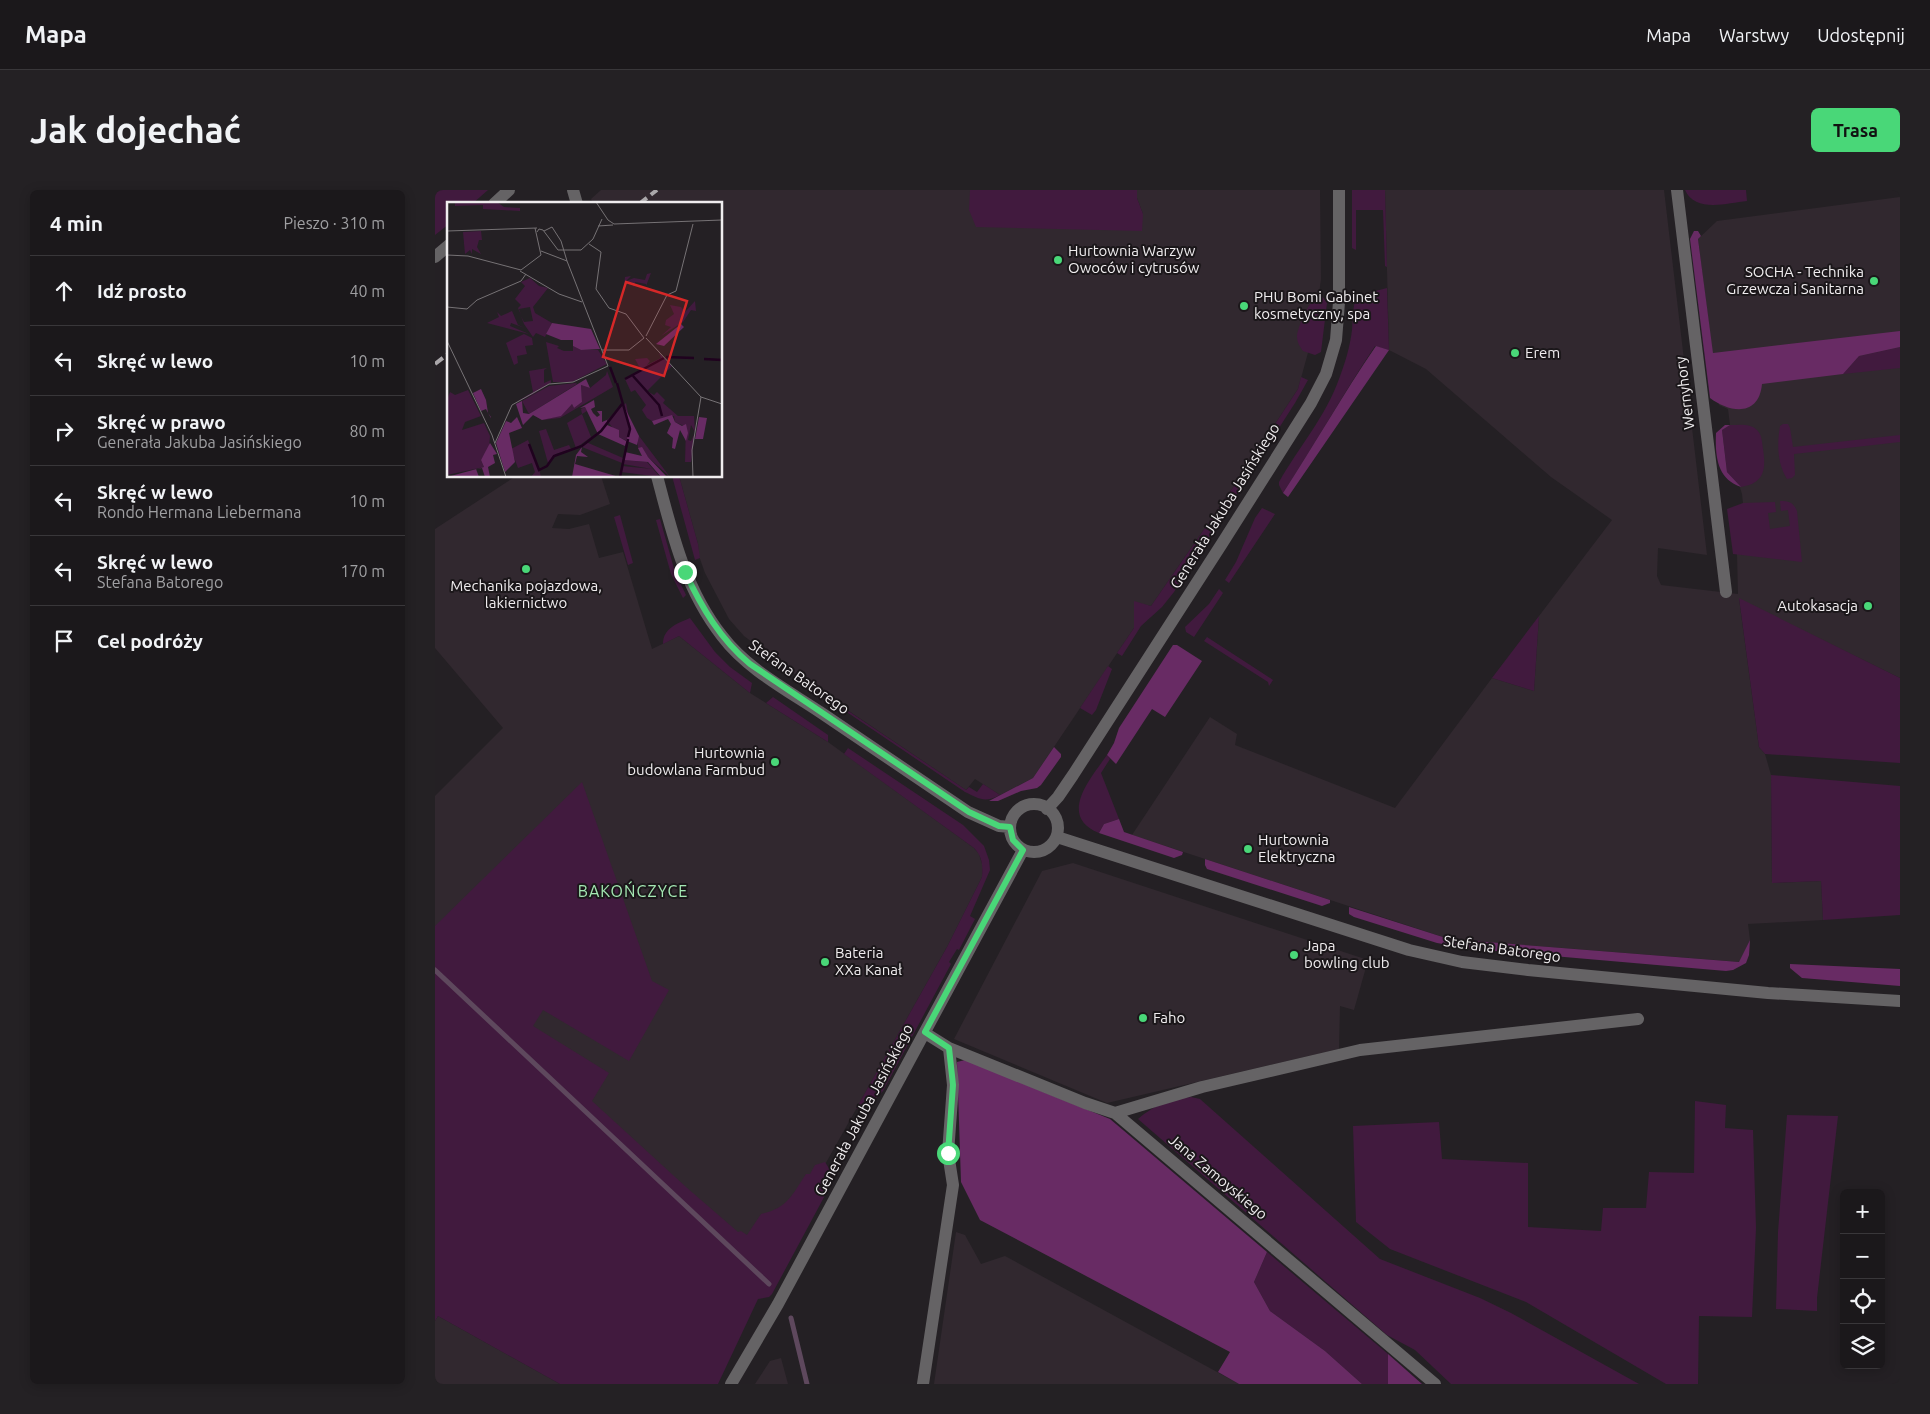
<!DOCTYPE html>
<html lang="pl">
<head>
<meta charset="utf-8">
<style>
  :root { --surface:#1b181b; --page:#242124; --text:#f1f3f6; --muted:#a0a0a3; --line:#39373a; --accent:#49d778 }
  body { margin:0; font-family:Ubuntu,sans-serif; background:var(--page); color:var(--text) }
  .controls { position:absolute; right:15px; bottom:15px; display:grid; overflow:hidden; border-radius:8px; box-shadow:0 2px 12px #0003 }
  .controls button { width:45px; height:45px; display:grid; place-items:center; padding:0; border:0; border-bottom:1px solid var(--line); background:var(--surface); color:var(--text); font:25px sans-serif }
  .stop { position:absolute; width:15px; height:15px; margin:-11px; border:4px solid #49d778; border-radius:50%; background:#fff }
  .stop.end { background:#49d778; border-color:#fff; box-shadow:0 1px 5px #0008 }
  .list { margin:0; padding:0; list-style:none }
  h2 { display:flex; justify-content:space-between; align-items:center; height:65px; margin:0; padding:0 20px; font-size:21px }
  h2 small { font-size:16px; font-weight:400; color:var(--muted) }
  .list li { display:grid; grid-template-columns:32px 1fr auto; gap:15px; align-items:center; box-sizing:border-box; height:70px; padding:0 20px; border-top:1px solid var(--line) }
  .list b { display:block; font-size:19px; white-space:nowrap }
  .list p { margin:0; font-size:16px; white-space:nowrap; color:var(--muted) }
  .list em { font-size:16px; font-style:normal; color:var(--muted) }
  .icon { flex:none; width:28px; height:28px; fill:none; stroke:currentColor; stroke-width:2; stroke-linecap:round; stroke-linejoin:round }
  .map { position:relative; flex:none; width:1465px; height:1194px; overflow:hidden; border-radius:8px }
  header { display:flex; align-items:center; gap:30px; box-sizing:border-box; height:70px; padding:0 25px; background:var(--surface); border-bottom:1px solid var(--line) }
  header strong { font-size:24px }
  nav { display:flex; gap:28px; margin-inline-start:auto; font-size:18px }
  .intro { display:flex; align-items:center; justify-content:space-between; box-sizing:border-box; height:120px; padding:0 30px }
  h1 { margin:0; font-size:35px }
  .button { padding:12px 22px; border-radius:8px; background:var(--accent); color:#111; font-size:18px; font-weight:700 }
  main { display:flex; gap:30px; padding:0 30px }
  aside { flex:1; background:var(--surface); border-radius:8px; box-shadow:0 2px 12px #0003 }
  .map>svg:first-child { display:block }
</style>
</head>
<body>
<header>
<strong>Mapa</strong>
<nav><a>Mapa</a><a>Warstwy</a><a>Udostępnij</a></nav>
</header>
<div class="intro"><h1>Jak dojechać</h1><a class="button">Trasa</a></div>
<main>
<aside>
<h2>4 min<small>Pieszo · 310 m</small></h2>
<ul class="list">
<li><svg class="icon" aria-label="ahead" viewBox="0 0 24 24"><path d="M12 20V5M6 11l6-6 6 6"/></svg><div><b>Idź prosto</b></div><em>40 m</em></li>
<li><svg class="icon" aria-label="left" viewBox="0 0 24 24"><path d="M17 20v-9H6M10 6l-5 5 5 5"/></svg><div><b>Skręć w lewo</b></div><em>10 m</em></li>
<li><svg class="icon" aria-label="right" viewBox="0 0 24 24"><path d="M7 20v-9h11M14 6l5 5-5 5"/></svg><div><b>Skręć w prawo</b><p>Generała Jakuba Jasińskiego</p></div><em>80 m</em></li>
<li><svg class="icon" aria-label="left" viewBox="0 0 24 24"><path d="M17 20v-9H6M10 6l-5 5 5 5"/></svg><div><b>Skręć w lewo</b><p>Rondo Hermana Liebermana</p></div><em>10 m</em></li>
<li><svg class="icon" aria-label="left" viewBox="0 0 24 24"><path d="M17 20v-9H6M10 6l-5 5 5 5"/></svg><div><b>Skręć w lewo</b><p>Stefana Batorego</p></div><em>170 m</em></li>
<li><svg class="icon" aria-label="arrive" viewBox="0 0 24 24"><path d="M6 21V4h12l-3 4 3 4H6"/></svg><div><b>Cel podróży</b></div></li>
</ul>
</aside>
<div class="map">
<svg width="1465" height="1194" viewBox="0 0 1465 1194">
  <rect width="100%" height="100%" fill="#242024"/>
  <!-- built -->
  <path fill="#31282f" d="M166,0h387l155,24 -6,-16v-8h183l1,89 -7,52 -16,58 -55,84 -92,133 -17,-4v26l-101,150 -33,17 -25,-16 -9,11 -169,-114 -53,-40 -15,-17 -24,-46 -6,-17 -1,-12 -19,-68h42v-272h-128l-2,-5z
    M950,0h279l43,365 -49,-7 -1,28 4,9 77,9 -1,-40 -4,-34 10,-17 -1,-9 -20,-64 8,-5 -2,-16 -9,-4 -21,-166 19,-18 183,-24v481l-161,-79 20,148 6,7 6,21 1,108 49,-2 2,39 -75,4 2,16 -10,22 -291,-23 -317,-104 78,-118 27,17 -2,11 160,63 97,-130 42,13 5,-75 73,-96 -61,-43 -125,-108 -37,-19z
    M81,286h85l9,28 -30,11 -22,-1 -6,14 17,1 20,-5 10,34 24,-6 29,97 27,-13 71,57 78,49 146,106 5,6 4,13 -1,10 -35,70 -184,328 -328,-316v-163l68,-68 -68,-80v-119z
    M638,673l295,97 -14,50 -14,-4 -1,43 -232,54 -153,-64 88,-168z
    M521,1042l9,3 16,29 24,-8 234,128h-305z
    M3,1126l122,68h-125v-63z
    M346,1168l7,26h-33l15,-23z"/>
  <!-- green -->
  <path fill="#411a3e" d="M0,0h53l-16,14h-23v20l-14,11z
    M535,0h167v8l6,16 -1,17 -166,-4 -7,-17z
    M917,0h33l2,77 -2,-1 -2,-56h-27v40l-4,-2z
    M1250,0h61l1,11c-20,2 -52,12 -62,-11z
    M952,98l2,62 -14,-4c-32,48 -60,98 -92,147l-4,-8v-3c20,-35 47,-66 60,-103 6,-16 11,-32 13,-49 1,-12 1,-23 4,-34z
    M884,105l3,1 5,7 -6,49 -6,3 -12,-4c-3,-4 -6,-9 -6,-14 0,-9 13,-39 22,-42z
    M1465,157v21l-57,6 16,-18z
    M866,187l7,3 -13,23 -121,189 -12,15 -21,19 -19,30 -5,-3 17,-25v-27l17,5 92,-133 55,-84z
    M1348,234h5l2,4 3,19 107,-12v7l-106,12 1,21 -3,3 -5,1c-10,-16 -10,-35 -7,-53z
    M1295,235c9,0 20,-2 27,5 5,5 5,12 6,19 3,20 2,34 -22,38l-14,-15 -5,-42z
    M237,286h7l19,68 2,14 -5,2z
    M1345,311c9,0 13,1 17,10l5,51 -69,-8 -6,-45 16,-6 32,-1 1,10 -8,1 2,16 20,-3 -2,-16 -7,1z
    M827,318l13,6 -46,69 -4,-3 11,-18 19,-44z
    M185,325l13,48 -5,2 -14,-48z
    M225,329l15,53 11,23 -3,3 -12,-24 -15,-54z
    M784,399l4,4 -29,44 -8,-5 -1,-5 24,-23z
    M1304,408l161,80v85l-135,-9 -6,-7z
    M1104,426l-5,75 -42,-13z
    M255,428l25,34 15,15 22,16 -2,10 -71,-57 -16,8c0,-16 15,-21 27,-26z
    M772,447l66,43 -4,6 -1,-4 -64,-41z
    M673,476l4,3 -16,41 -4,5 -12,-7z
    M391,506l140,94 3,-3 8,5 6,-8 17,11c-16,8 -20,4 -35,-3l-139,-94z
    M338,507l55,38v7l-62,-39z
    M413,558l115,77 21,21 5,14 1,10 -20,46 5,3 -16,31 -2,-1 -8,13 2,2 -68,127c-8,9 -14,16 -27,18l91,-162 35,-70c1,-12 0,-21 -8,-29l-130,-94z
    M672,565l3,4 -9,14 18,46 -15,5 -5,9c-42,-17 -8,-55 8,-78z
    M1336,585l129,11v129l-77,5 -2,-39 -49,2z
    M147,592l70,199 17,9 -40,71 -86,-51 -10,16 76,47 -17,28 94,86 52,45 3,-1 6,4 14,-21c27,-6 31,-19 45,-40h4l5,-9 10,-3 5,8v16l-58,108 -3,3 -11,2 -40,85h-158l-122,-68 -3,5v-395z
    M756,907l9,2 180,160 100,39 31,15 128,71h-188l-36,-34 -28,-15 -249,-216c18,-15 30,-19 53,-22z
    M1260,911l31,4 -1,23 28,2 3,98 -4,89 -53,-1 -1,68h-32l-140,-82 -136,-53 -34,-27 -3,-96 86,-4 3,37 86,4v64l73,4 2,-23h43l3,-36 45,1z
    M1352,925l51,1 -21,182v13l-41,-2 2,-77z
    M832,1062l121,102v30h-26l-37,-33 -55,-40 -16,-29z"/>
  <!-- forest -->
  <path fill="#682b64" d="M1259,41h4l3,5 -3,3 15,114 187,-22v16l-41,9 -16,18 -81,10c-3,33 -32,29 -52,14l-20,-159z
    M941,156l13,4 -101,147 -5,-4c32,-49 60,-99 93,-147z
    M1290,235h5l-8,5 5,42 14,15c-24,-8 -26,-31 -25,-54z
    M738,455h4l25,16 -37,56 -13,-8 -36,55 -9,-9 7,-12 5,-15z
    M619,557l7,7v3l-20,28 -4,3 -16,3 -23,10h-9l44,-23z
    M684,629l5,13 59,20 -1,3 -8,3 -75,-25 5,-9z
    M770,669l125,41v3l-8,3 -115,-37 -2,-4z
    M914,717l100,32 290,23 11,-22 -1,15 -3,8 -13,7 -7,1 -253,-22 -36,-6 -83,-26 -5,-3z
    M1355,774l110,5v17l-98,-8 -12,-10z
    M530,870l145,59 157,133 -13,30 16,29 55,40 37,33h-123l-21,-12 12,-20 -250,-132 -19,-38 -4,-120z
    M953,1164l34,30h-34z"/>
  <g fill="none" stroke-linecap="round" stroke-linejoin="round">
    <!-- stream -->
    <path stroke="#5e485d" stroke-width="5" d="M0,780l334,314
      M356,1128l16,66"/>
    <!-- minor -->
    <path stroke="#656365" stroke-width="12" d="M138,0l4,14
      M1242,0l49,402
      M59,14l15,-14
      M0,67l14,-12
      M222,286c15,57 28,113 65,160 25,33 65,54 98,76 50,34 99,67 148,100l31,14 11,1
      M575 638a24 24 0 1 1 48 0a24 24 0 1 1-48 0Z
      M612,619l11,-12 15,-22 150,-233 88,-139 15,-29 10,-34 3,-38v-112
      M622,647l352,113 53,12 66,8 240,23 132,8
      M514,858l136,55 30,10 320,271
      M680,923l87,-26 158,-37 278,-31
      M296,1194l47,-80 245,-454
      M488,1194l30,-199 -5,-32 5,-68 -4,-37 -24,-15"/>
    <!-- rail -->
    <path stroke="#aaa7aa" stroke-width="4" stroke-dasharray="10 5" stroke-linecap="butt" d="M204,14l18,-14
      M0,174l14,-11"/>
  </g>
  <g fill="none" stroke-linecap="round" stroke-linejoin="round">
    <!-- route -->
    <path stroke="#49d778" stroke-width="6" d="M250,382c17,36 35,67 65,92l219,148 30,14 11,1 3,13 10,10 -98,182 24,16 4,37 -5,68"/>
  </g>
  <!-- markers -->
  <g fill="#49d778" stroke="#1b171a" stroke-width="2">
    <circle cx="623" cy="70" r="5"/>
    <circle cx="1439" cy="91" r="5"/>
    <circle cx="809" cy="116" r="5"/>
    <circle cx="1080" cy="163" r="5"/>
    <circle cx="91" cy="379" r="5"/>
    <circle cx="1433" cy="416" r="5"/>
    <circle cx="340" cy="572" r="5"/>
    <circle cx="813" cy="659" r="5"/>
    <circle cx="859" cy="765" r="5"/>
    <circle cx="390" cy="772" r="5"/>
    <circle cx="708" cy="828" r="5"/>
  </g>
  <g text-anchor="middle" stroke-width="4" stroke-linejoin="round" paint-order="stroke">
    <!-- poi labels -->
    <g font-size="15" fill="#f0edef" stroke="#1b171a" text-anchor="start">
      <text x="633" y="66">Hurtownia Warzyw<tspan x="633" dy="17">Owoców i cytrusów</tspan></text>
      <text x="1429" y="87" text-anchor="end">SOCHA - Technika<tspan x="1429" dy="17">Grzewcza i Sanitarna</tspan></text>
      <text x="819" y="112">PHU Bomi Gabinet<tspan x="819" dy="17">kosmetyczny, spa</tspan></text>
      <text x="1090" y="168">Erem</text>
      <text x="91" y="401" text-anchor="middle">Mechanika pojazdowa,<tspan x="91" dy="17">lakiernictwo</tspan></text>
      <text x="1423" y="421" text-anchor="end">Autokasacja</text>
      <text x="330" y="568" text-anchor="end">Hurtownia<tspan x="330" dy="17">budowlana Farmbud</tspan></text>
      <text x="823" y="655">Hurtownia<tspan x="823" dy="17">Elektryczna</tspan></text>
      <text x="869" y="761">Japa<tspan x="869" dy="17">bowling club</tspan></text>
      <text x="400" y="768">Bateria<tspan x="400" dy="17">XXa Kanał</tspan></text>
      <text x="718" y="833">Faho</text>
    </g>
    <!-- street labels -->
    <g font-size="15" fill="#f0edef" stroke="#1b171a">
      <text transform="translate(1250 203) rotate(-97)" y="5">Wernyhory</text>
      <text transform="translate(790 316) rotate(-58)" y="5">Generała Jakuba Jasińskiego</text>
      <text transform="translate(364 487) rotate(35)" y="5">Stefana Batorego</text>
      <text transform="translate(1067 759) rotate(8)" y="5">Stefana Batorego</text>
      <text transform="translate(429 920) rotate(-62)" y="5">Generała Jakuba Jasińskiego</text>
      <text transform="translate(783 987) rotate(40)" y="5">Jana Zamoyskiego</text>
    </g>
    <!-- neighbourhood labels -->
    <g font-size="16" letter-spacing="1" fill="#a4e8b3" stroke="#1b171a">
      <text x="198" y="707">BAKOŃCZYCE</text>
    </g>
  </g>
  <!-- overview -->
  <g transform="translate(12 12)">
    <rect width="275" height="275" fill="#242024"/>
    <path d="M8,0h42l7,5 16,1v3l-37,-2v-4l-28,1zM34,29l1,9h-3l-2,7 4,7 -9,-5v5l-2,-4 -5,4 -2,-22zM204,71l-5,13v-2l-11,-2 -1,6 -1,-5 -7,-1 -2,5 1,-10 6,-1 -5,5 8,-3 11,2 2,-6zM83,76l9,8 9,2 -15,19 2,6 17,10 -7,14 -9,-4 -3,4 -9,-13 -3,-8 3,6 9,-1 -3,-14 -11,2 2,6 -3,-7 3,-3 -6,-6 10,-13 -4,-4zM248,99l1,10 -5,-1 -8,12 -22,14 10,-9 -6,-2 1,-5 8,-6 -4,-9 11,2 4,5zM65,109l6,14 7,3 -14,-5 -1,3 19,8 -42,-11 12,-6 -2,-5 4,4zM77,132l8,4 1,7 -8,1 2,8 -10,2 1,7 -4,2 -8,-22zM99,140l13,4 -2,2 7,3h9v-5l8,4h17l9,14 -35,18h-19zM212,151l13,13 -25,25 7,4 3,-3 8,8 -2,3 15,13h16l1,16 -4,-7 -3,15 3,1 4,-8 -4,29h-6l1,-35 -11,-5 -1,-6 -22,5 -5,-3 -5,-8 4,-5 -11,-15 -4,2 -6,-13 16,-9 -6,-11 12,-1 3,3 -3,4 14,-7zM100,166l-3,2v13l7,-3v3l-19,12 -16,7 17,-10 -4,-21zM160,169l6,16 -53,31 -18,2 15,-4 15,-12 2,4 8,-6 -1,-17 9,3 16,-13zM129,181l1,1 -48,30 -7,-13 27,-15zM21,188l13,26 -16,6 -3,8 22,-7 6,13 -1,12 -8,12 3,7 -37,8v-75l3,-8 5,3zM179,201l5,25 -4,13 -8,-4 -12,-17zM138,205l2,4 -5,3 9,23 -15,11 -9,-25 15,-9 -1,-5zM99,227l8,21 15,-5 2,4 -15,5 -8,9 -9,-32zM190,234h2l31,41 -32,-29zM81,238l11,29 2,8h-10l4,-5 -3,-9 -14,5 -7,-19zM139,240l37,16 -1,5 -40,-16zM176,258l24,2 13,15 -39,-5 1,-6 30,3 -29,-5z" fill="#411a3e"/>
    <path d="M105,121l39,6 9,20 -19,1 -8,-4v-6h-12l-15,-6zM234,122l3,3 -20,19 -8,-2zM139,177l4,9 -9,-3 1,17 -8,6 -2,-4 -11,12 -19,4 -9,-5 -10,10 -7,-21 6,-3 1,12 6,1zM34,187l5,11 2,13 3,4v1l-3,-5 -2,-4 -5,2 -8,-18zM147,198l1,7 -4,2 2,4 4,4 3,-2 -3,-4h5v11l5,-2v5l12,5v7l7,4 5,-13 -7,-22 15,30 -2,9 -10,-4 -2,5 -27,-12 -13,-27 -5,1zM225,213l3,7 7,4 4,-2 2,9 -2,8 -6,-11 -5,19 -3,-1 1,-10 -6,-5 4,-9 -3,-5 -14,6 -2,-4zM70,215l5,11 -13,5 6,29 -10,10 -9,-29 10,-22 5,2zM252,215l8,1 -4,21h-8zM43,241l7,11 -4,1 2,8 -7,4 2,10h-5l-3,-9 -6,1 3,8h-32l37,-10 -3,-7zM135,245l-1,5 7,5 -11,-1 -2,8 44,13h-47l4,-22zM195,245l6,10 19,20h-6l-13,-15 -25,-2 2,-8 17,4 -4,-8z" fill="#682b64"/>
    <path fill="none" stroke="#1f021e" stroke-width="2.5" d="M219,155l28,1M257,157l18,1M163,165l6,16M186,174l26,29 3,11M178,177l39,-21M170,181l13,46 -2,8M82,242l10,26 8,-4 7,-10 28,-10 19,-15 21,-27M173,275l8,-38"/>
    <path fill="none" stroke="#767275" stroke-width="1" d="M149,0l12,18M161,18l6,4 108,-4M151,24l15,-1M0,29l90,-3M97,29l8,-4 9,14 6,20M90,30l2,-3 4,1 15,20h23l12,-11 9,-20M142,42l12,8 -5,37 13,19 17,6 18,24M0,53l21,1 53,14 20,-15 -6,-27M73,69l39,23 23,8M0,105l20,2 10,-9 44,-19 5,-7M199,134l21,-41 9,-4 17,-67M199,136l55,59M0,139l45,94 14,42M155,148h27l15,-12M254,195l21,7M48,241l17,-38 37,-21 24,-2 35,-16 -41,-105 -26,-10M246,275l-1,-27 9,-53"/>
    <path fill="#d62828" fill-opacity="0.15" stroke="#d62828" stroke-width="2.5" d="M179,80l61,19 -23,75 -61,-19z"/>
    <rect width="275" height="275" fill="none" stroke="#f0edef" stroke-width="2.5"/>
  </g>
</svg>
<div class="controls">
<button>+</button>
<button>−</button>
<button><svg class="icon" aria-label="locate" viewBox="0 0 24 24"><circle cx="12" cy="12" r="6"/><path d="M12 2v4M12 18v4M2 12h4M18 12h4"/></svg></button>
<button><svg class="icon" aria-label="layers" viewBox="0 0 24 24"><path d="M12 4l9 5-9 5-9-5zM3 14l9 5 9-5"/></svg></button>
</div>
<div class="stop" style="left:513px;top:963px"></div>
<div class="stop end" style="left:250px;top:382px"></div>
</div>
</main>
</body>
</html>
